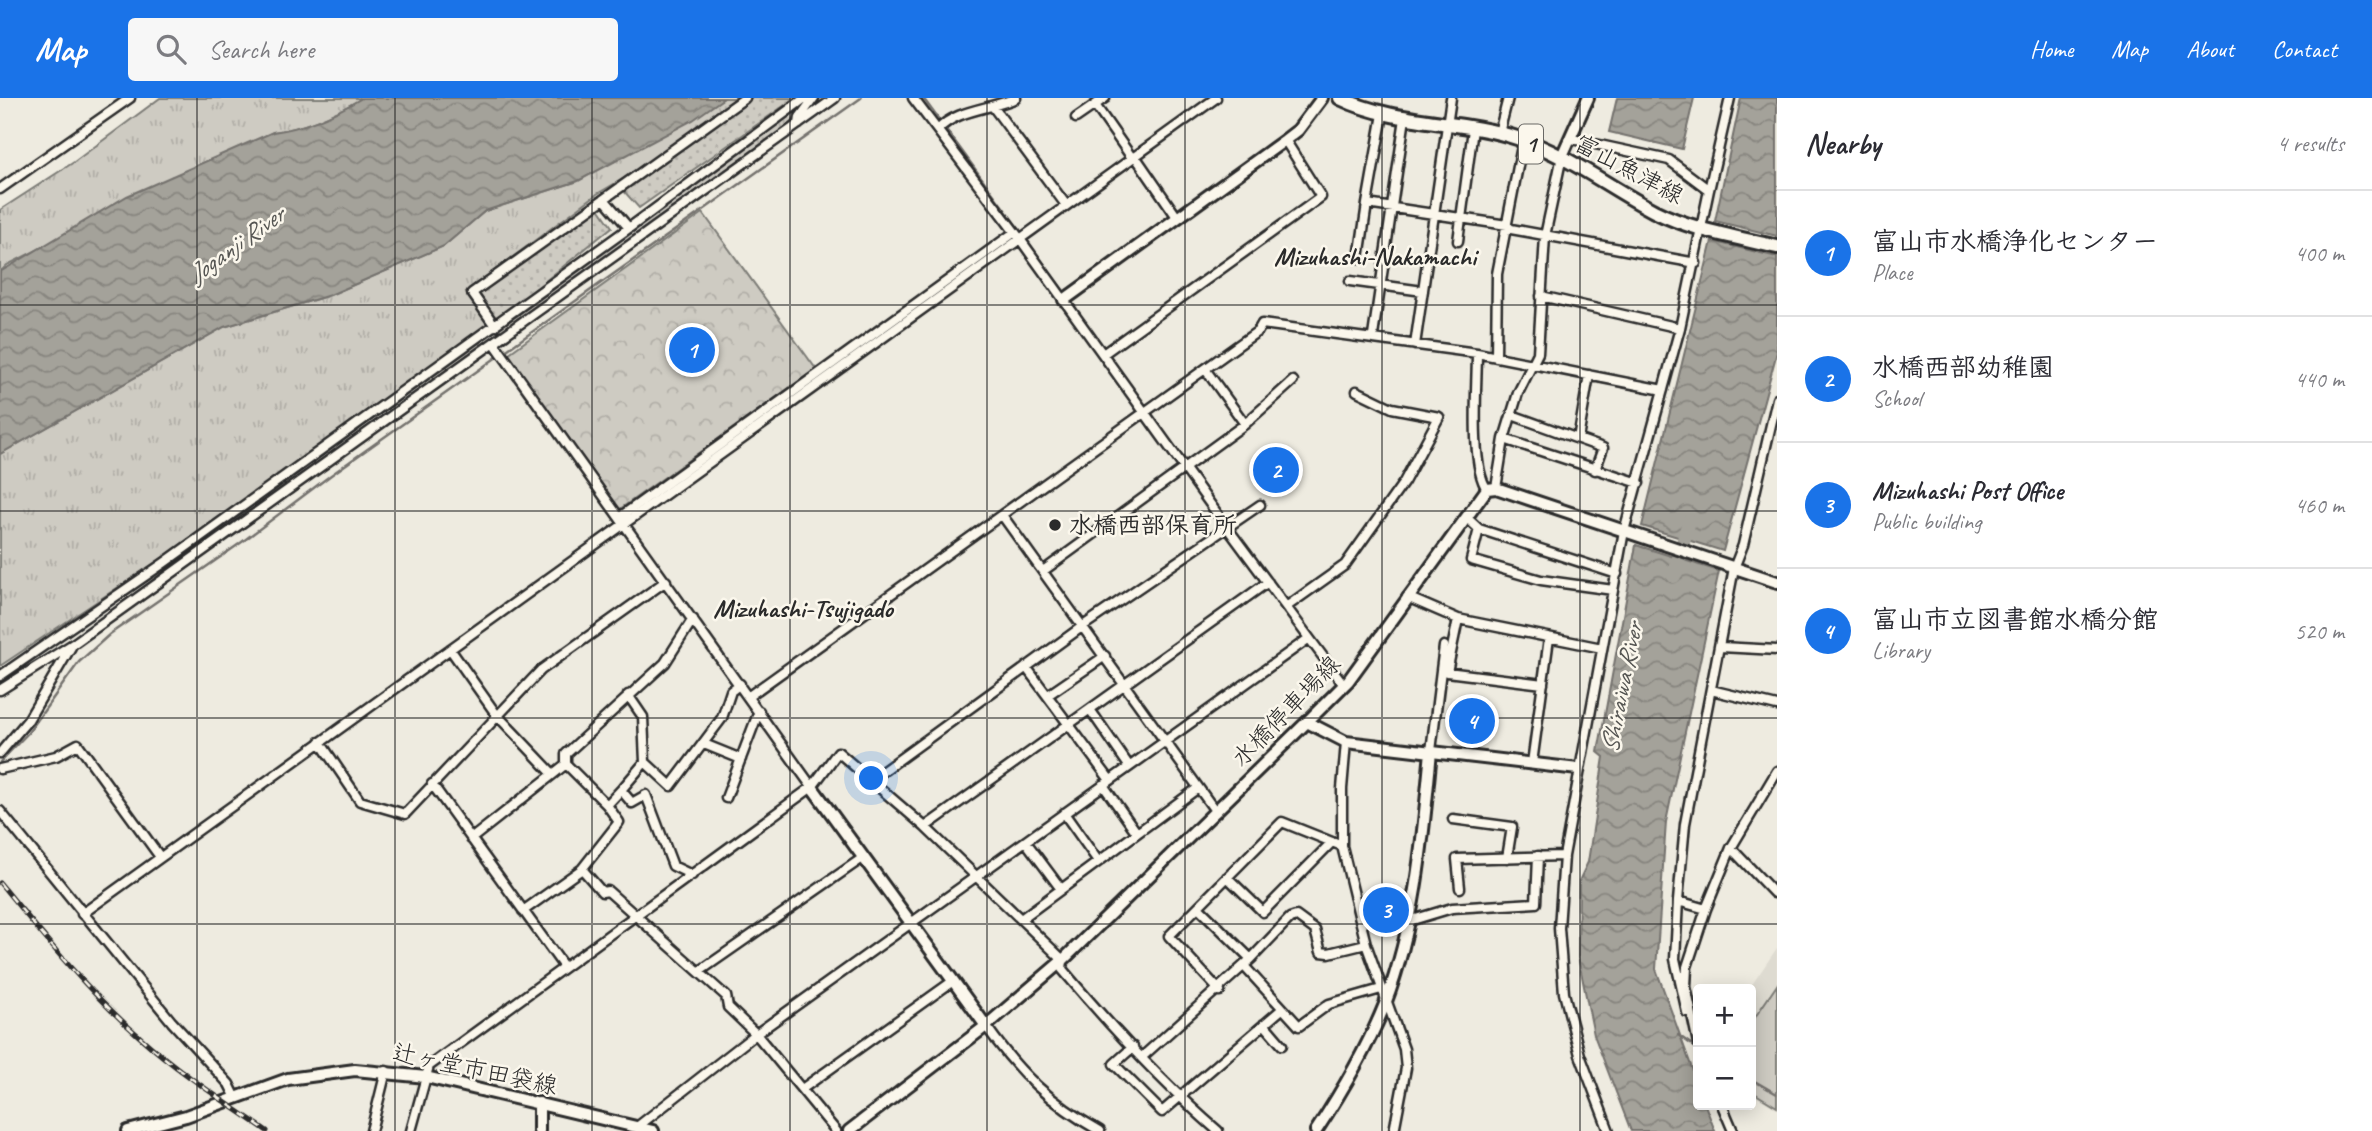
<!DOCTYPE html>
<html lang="en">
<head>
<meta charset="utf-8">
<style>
  :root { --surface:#fff; --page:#f7f7f7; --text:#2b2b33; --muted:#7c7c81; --line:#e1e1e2; --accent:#1a73e8 }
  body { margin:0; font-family:Caveat,"Klee One",sans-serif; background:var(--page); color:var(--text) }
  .controls { position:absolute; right:21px; bottom:21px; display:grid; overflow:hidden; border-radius:7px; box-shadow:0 4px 18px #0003 }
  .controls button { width:63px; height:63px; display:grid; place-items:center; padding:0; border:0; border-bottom:2px solid var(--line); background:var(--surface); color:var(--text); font:35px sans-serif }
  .you { position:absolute; left:872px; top:681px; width:24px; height:24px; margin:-18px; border:5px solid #fff; border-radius:50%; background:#1a73e8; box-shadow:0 0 0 10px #1a73e833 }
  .badge { display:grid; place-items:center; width:46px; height:46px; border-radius:50%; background:var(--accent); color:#fff; font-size:23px; font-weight:700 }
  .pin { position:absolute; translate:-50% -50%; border:4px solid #fff; box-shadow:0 2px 7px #0006 }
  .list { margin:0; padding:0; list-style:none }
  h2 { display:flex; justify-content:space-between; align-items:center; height:91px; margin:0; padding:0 28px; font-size:30px }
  h2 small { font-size:23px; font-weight:400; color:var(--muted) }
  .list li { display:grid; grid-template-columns:46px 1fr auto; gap:21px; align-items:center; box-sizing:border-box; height:126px; padding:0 28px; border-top:2px solid var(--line) }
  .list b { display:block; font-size:26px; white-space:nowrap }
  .list p { margin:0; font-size:23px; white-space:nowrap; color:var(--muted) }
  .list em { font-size:23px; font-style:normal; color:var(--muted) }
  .icon { flex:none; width:38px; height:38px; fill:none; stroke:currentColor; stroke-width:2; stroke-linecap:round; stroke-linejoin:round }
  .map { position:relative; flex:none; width:1777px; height:1033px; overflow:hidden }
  header { display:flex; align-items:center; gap:42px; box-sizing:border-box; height:98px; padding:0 35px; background:var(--accent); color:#fff }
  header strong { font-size:33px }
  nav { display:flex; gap:38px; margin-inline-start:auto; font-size:24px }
  .search { width:490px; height:63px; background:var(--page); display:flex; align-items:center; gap:18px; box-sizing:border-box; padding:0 24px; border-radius:7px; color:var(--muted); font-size:26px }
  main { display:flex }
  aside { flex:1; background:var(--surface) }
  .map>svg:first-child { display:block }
</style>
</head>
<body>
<header>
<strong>Map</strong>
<div class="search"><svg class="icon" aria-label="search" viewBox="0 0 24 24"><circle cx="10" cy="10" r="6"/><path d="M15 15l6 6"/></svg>Search here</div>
<nav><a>Home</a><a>Map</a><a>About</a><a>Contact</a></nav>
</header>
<main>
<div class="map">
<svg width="1777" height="1033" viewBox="0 0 1777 1033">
  <defs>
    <pattern id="grass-tufts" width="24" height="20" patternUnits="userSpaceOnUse" patternTransform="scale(1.75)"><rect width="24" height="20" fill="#cecbc2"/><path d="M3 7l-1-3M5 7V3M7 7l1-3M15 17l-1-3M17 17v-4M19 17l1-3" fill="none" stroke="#b1aea7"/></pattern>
    <pattern id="park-crowns" width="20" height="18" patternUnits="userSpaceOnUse" patternTransform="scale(1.75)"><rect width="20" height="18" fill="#cecbc2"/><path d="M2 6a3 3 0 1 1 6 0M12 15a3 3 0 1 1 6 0" fill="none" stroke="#b1aea7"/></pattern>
    <pattern id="garden-dots" width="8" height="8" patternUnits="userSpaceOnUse" patternTransform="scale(1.75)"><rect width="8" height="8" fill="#cecbc2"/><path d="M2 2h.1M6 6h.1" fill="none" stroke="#b1aea7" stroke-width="1.8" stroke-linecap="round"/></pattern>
    <pattern id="water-waves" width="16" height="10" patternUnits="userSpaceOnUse" patternTransform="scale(1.75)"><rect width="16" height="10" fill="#a4a29a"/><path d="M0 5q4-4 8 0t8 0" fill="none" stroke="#86847e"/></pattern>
  </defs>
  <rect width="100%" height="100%" fill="#eeebe0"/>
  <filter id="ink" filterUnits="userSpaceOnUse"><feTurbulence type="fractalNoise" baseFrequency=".0143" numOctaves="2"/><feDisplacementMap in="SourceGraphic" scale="14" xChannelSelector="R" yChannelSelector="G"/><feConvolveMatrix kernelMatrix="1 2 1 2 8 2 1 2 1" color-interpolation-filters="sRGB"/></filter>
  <g filter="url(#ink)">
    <!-- built -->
    <path fill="#dedbd1" d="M1777,850v161l-26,-16 -2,-104z"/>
    <!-- grass -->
    <path fill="url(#grass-tufts)" stroke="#7c7b76" stroke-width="2" d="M160,0h202c-28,17 -57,30 -89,34l-266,133 -7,7v-62l74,-48z
      M724,0h15l-108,76 -34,20 -131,98 23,32 -300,216 -189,126v-212l224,-127 106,-32 114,-49 41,-35 93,-30z
      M811,0l-22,26 -397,286 -3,-5z"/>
    <!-- park -->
    <path fill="url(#park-crowns)" stroke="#7c7b76" stroke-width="2" d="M703,115l113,156 -196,140 -112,-155z"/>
    <!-- garden -->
    <path fill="url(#garden-dots)" stroke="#7c7b76" stroke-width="2" d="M751,0h44l-156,110 -17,-19z
      M598,109l14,20 -116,94 -18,-27z"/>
    <!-- pitch -->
    <path fill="#cecbc2" stroke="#7c7b76" stroke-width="2" d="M1777,887v122l-26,-16v-27l3,-5 -3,-2v-34z"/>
    <!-- water -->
    <path fill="url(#water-waves)" stroke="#74726e" stroke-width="2" d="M362,0h362l-31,22 -115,61 -93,30 -41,35 -114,49 -106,32 -224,127v-182l127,-76 146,-64c32,-4 61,-17 89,-34z
      M1617,0h77l-12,51 -73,-17z
      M1741,0h36v138l-62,-15z
      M1712,143l65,16v95l-54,199 -81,-25z
      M1636,447l83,26 -53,251 -10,147 42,116v20h7l10,26h-84l-37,-96 -16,-78 1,-76 9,-19 16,-105 -6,-5z"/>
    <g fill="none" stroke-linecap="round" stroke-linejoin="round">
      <!-- stream -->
      <path stroke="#74726e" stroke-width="2.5" d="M923,0l99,135
        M1026,141l37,51
        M645,406l51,-37
        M0,664l28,-29 51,-71 31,-28 132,-92 89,-67 530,-377
        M1678,937l20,14
        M1751,981l26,15"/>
      <!-- river -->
      <path stroke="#a4a29a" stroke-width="14" d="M1674,478l15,-55"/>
      <defs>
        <path id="street" d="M745,0l-141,101 25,29 176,-130
          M913,0l107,141 206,287 118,159
          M1095,7l37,53
          M994,10l72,97
          M1383,16l-16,90 140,21 4,4 185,34
          M1076,20l29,-20
          M799,26l1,-7 14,-19
          M938,32c16,-20 54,-21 78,-32
          M1499,35l9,-35
          M1572,41l97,21 40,30 -29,138 -56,203 -60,325 -5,72 5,65 16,62 29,76
          M1135,58l42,61
          M0,91l130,-91
          M1709,92l21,-92
          M1458,143l15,-112
          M1359,160l8,-54
          M1350,183l73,10
          M1541,198l139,32
          M495,228l-23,-33 132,-94
          M1373,238l32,-218
          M495,246l317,443
          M1415,247l36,-247
          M1477,255c0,30 -7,114 10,136
          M1103,256l218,-157 -36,-57
          M1496,259l1,-83 24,-123 5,-9
          M1205,271l40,55 48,-43
          M1512,317l91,33 -8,22
          M1504,341l135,44
          M1578,341l11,-64
          M1496,390l8,-49 14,-46 20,-40 7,-117 17,-80
          M1002,417l214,297
          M620,419l395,-285
          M1467,420l12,11 -8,31 70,20 72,10
          M1479,431l138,45
          M1043,473l202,-147
          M1407,499l51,22 144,29
          M1286,509l59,-42 59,-83 35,-65 -47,-9 -35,-17
          M1458,521l-11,53 96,12
          M1721,549l56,3
          M450,551l46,65 57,60
          M1026,569l84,113
          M0,578l164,-113 465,-335
          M0,592l73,-46 762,-546
          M1711,592l66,16
          M628,597l15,22 2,45 -24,28 11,13 14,-8 27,71 19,9
          M1048,597l57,-39
          M749,598l509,-365 4,-7 215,29 186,37
          M1091,613l38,55
          M320,644l40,59 45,13 136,-144 125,-89
          M1346,644l-4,47v57l24,98 38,105 2,19 -12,63
          M704,646l37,15
          M1431,653l13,-105
          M0,655l28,-33 43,-73
          M645,664l26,24 51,-68 9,-27 9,-7
          M1532,665l17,-125
          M566,666l41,41 14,-15
          M0,671l56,-13 22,-12 82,113
          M871,682l212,-154 177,-121
          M432,686l132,183
          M1103,687l34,48
          M726,700l33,-87
          M607,707l12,17 -37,47 20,23 6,-1 118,105 2,11 28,27 80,97
          M0,713l172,211 57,62 6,12
          M1064,715l34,48
          M1453,721l59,8 -5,31
          M925,729l343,-245
          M471,741l95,-75v-10l99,-91 28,-44
          M1026,744l35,47
          M1731,750l43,45
          M1227,779l36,35 69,-70
          M1460,790l-3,-29 107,-3
          M1678,803l-3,58 12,53
          M1706,811l-28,-8 7,-77 49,-256 9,-23 34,-146
          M523,813l59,-42
          M82,816l1134,-816
          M1021,821l177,-131
          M1409,823l43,-13 84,-5 2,-47
          M1251,861l39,-41 6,-2 19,14 6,22 8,1 37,-9
          M1244,868l55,60 30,-22 52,-15
          M700,873l164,-114
          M1220,893l-51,-55 113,-114 60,24
          M1264,926l18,21
          M986,928c33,47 64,77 114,105
          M1698,945l-12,-56 1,-20 19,-58 25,-61 46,-77
          M1133,949l-19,17 48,48 120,-103
          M1142,959l109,-98 -52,-51
          M802,991l151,-108
          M1722,1007l11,26
          M637,1029l119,-93 552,-395
          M371,1033l15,-60
          M411,1033l18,-65 383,-279 26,-35 87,75 138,133 -1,9c48,57 99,113 156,162"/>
        <path id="secondary" d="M1562,58l26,-58
          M1064,202l221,-160 13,-10 24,-32
          M1307,624l39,20 232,27
          M812,689l174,239
          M539,1005v28
          M128,1033l58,-15 102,-37 67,-9 71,7 227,54
          M849,1033l137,-105 77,-66 244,-238 41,-41 139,-192 9,-1 281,94
          M1316,1033c27,-41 51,-82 69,-127 31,-81 38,-167 46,-253"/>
        <path id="primary" d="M1340,0c56,27 119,21 177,40 50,16 91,49 137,73 38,19 82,26 123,36"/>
      </defs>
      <!-- street casing -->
      <use href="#street" stroke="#2b2b2b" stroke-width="13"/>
      <!-- secondary casing -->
      <use href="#secondary" stroke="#2b2b2b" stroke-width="16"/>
      <!-- primary casing -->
      <use href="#primary" stroke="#2b2b2b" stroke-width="18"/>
      <!-- street -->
      <use href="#street" stroke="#fbf7ec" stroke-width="8"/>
      <!-- secondary -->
      <use href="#secondary" stroke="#fbf7ec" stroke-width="10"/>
      <!-- primary -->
      <use href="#primary" stroke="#fbf7ec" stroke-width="12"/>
      <defs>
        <path id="rail" d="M0,785c44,54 88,109 141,155 39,35 83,63 126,93"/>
      </defs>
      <!-- rail casing -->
      <use href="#rail" stroke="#2b2b2b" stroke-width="5"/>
      <!-- rail -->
      <use href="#rail" stroke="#fbf7ec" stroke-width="2.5" stroke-dasharray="8" stroke-linecap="butt"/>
    </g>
  </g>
  <!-- grid -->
  <path fill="none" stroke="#2b2b2b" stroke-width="2" stroke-opacity="0.55" d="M197,0v1033M395,0v1033M592,0v1033M790,0v1033M987,0v1033M1185,0v1033M1382,0v1033M1580,0v1033M0,207h1777M0,413h1777M0,620h1777M0,826h1777"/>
  <!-- markers -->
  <circle fill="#2b2b2b" stroke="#fbf7ec" stroke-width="2.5" cx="1055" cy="427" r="7"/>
  <g text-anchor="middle" stroke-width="5" stroke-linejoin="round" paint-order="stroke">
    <!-- shield labels -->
    <rect fill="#fbf7ec" stroke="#696865" stroke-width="2" x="1519" y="26.5" width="24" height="39" rx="5"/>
    <g font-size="23" font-weight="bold" fill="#2b2b2b">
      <text x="1531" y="54">1</text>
    </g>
    <!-- street labels -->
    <g font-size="24" fill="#2b2b2b" stroke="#fbf7ec">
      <text transform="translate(1629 71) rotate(28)" y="8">富山魚津線</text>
      <text transform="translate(1286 613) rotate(-46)" y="8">水橋停車場線</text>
      <text transform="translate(475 971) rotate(12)" y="8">辻ヶ堂市田袋線</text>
    </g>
    <!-- poi labels -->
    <g font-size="24" font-weight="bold" fill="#2b2b2b" stroke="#fbf7ec" text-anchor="start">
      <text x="1069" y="435">水橋西部保育所</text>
    </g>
    <!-- water labels -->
    <g font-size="26" font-style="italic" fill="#555552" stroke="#fbf7ec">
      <text transform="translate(236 146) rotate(-36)" y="9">Joganji River</text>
      <text transform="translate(1621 590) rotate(-79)" y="9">Shiraiwa River</text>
    </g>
    <!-- neighbourhood labels -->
    <g font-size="26" font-weight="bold" fill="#2b2b2b" stroke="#fbf7ec">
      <text x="1375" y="167">Mizuhashi-Nakamachi</text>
      <text x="803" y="519">Mizuhashi-Tsujigado</text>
    </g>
  </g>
</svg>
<div class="controls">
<button>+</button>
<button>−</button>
</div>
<div class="you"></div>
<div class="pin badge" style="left:692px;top:252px">1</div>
<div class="pin badge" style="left:1276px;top:372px">2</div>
<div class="pin badge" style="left:1386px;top:812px">3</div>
<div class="pin badge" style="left:1472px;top:623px">4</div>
</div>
<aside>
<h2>Nearby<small>4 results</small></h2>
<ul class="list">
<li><span class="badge">1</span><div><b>富山市水橋浄化センター</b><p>Place</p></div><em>400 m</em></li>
<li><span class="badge">2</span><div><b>水橋西部幼稚園</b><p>School</p></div><em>440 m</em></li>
<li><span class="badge">3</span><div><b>Mizuhashi Post Office</b><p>Public building</p></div><em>460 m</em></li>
<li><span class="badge">4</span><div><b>富山市立図書館水橋分館</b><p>Library</p></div><em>520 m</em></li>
</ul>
</aside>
</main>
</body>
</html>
